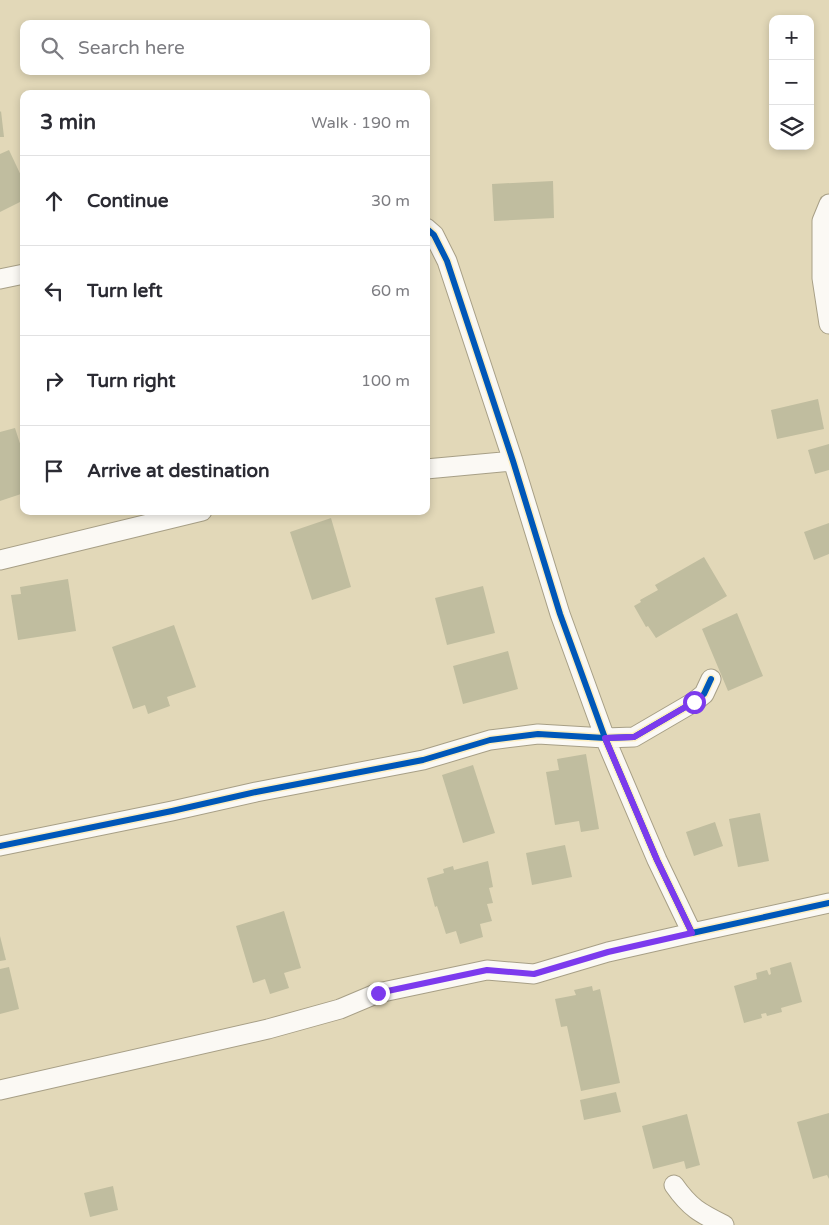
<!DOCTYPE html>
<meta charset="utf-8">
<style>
body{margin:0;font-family:"Varela Round",sans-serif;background:#f7f7f7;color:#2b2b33}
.controls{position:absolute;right:15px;top:15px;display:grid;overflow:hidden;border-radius:10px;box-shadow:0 2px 8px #0003}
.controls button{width:45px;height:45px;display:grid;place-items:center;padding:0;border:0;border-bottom:1px solid #e1e1e2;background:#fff;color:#2b2b33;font:25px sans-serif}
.stop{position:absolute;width:15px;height:15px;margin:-11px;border:4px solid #7c3aed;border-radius:50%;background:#fff}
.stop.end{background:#7c3aed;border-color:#fff;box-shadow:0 1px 5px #0008}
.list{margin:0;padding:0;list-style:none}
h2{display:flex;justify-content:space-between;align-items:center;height:65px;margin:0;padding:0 20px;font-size:21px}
h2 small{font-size:16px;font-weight:400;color:#7c7c81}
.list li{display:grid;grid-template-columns:32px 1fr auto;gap:15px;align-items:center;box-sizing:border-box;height:90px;padding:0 20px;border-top:1px solid #e1e1e2}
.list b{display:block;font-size:19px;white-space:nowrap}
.list em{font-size:16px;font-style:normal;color:#7c7c81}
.icon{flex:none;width:28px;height:28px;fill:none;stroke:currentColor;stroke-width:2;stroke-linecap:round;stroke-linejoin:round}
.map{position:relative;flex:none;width:829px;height:1225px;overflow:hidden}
.search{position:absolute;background:#fff;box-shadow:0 2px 8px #0003;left:20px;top:20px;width:410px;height:55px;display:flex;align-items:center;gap:12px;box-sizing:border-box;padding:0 18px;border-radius:10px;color:#7c7c81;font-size:19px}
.panel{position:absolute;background:#fff;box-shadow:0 2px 8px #0003;left:20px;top:90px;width:410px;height:425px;border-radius:10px}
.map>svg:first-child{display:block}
.building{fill:#c0bd9f}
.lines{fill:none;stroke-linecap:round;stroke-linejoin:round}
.street-casing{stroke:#a79f86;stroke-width:21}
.street{stroke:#fbf9f4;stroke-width:19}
.cycleway-casing{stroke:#fdeec0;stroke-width:9}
.cycleway{stroke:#0057b8;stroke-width:6}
.route{stroke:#7c3aed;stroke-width:6}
</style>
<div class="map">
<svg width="829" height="1225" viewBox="0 0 829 1225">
<rect width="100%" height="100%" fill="#e2d8b8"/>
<path class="building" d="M 1,111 L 4,137 L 0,137 L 0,112 Z
M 9,150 L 24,182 L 24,200 L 0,212 L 0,154 Z
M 553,181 L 554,218 L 494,221 L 492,184 Z
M 818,399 L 824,429 L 777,439 L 771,410 Z
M 15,428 L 24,456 L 24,493 L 0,501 L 0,432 Z
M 829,444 L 829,470 L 815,474 L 808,450 Z
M 331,518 L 351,587 L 312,600 L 290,532 Z
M 829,523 L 829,554 L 814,560 L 804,532 Z
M 704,557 L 727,596 L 656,638 L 648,626 L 646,627 L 634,606 L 641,602 L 640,600 L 658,590 L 655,585 Z
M 68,579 L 76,631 L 18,640 L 11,595 L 21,594 L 20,587 Z
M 483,586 L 495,633 L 447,645 L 435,598 Z
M 737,613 L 763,676 L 728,691 L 702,629 Z
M 174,625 L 196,687 L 167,697 L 170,706 L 148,714 L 145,705 L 133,709 L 112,647 Z
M 508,651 L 518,689 L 463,704 L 453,666 Z
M 586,754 L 599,829 L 581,832 L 579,821 L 555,825 L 546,772 L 559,770 L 557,759 Z
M 473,765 L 495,833 L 463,843 L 442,775 Z
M 760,813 L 769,861 L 738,867 L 729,819 Z
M 715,822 L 723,846 L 694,856 L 686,832 Z
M 565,845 L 572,877 L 532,885 L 526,853 Z
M 488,861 L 493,887 L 489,888 L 493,903 L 487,904 L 492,921 L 480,924 L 483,937 L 460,944 L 456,931 L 446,934 L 437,906 L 435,907 L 427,878 L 444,873 L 443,869 L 453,866 L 454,870 Z
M 284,911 L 301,968 L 284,973 L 289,988 L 270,994 L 265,979 L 253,983 L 236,926 Z
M 0,936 L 6,960 L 0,961 Z
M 791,962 L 802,1002 L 781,1008 L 782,1012 L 767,1016 L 766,1013 L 761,1014 L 762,1018 L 744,1023 L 734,986 L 757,979 L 756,973 L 767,970 L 769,975 L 771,974 L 770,968 Z
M 9,967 L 19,1009 L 0,1014 L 0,969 Z
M 592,986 L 593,991 L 600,989 L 620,1083 L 581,1091 L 567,1026 L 561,1027 L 555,999 L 576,995 L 574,990 Z
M 616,1092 L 621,1112 L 584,1120 L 580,1100 Z
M 829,1113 L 829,1179 L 827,1175 L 813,1179 L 797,1122 Z
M 687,1114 L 700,1165 L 686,1169 L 684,1161 L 653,1169 L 642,1126 Z
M 113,1186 L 118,1210 L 90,1217 L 84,1193 Z"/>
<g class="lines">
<g class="street-casing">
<path id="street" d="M 829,204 L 822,221 L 822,278 L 829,324
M 426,228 L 434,235 L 447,261 L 513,461 L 560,614 L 605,738 L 657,860 L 692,933 L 829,903
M 0,279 L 24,274
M 426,469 L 513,461
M 0,560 L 202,511
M 0,846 L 172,811 L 256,792 L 423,760 L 490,740 L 538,734 L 605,738 L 634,737 L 694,702 L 704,694 L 711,679
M 0,1090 L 268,1029 L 340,1009 L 378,993 L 487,970 L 534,974 L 608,952 L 692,933
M 674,1185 C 690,1208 700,1213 724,1225"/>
</g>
<use href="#street" class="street"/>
<g class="cycleway-casing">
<path id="cycleway" d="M 426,228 L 434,235 L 447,261 L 513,461 L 560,614 L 605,738 L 657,860 L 692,933 L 829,903
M 0,846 L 172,811 L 256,792 L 423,760 L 490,740 L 538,734 L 605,738 L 634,737 L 694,702 L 704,694 L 711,679"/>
</g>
<use href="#cycleway" class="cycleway"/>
</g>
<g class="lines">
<path class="route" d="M 378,993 L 487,970 L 534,974 L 608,952 L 692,933 L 657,860 L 605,738 L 634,737 L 694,702"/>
</g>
</svg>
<div class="controls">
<button>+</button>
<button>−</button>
<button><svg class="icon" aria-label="layers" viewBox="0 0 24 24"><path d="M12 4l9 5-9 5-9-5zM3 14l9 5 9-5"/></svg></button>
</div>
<div class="stop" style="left:694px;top:702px"></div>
<div class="stop end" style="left:378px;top:993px"></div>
<div class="search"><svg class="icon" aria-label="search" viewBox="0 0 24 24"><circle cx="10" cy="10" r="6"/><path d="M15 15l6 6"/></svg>Search here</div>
<section class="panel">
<h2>3 min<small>Walk · 190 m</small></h2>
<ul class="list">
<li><svg class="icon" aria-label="ahead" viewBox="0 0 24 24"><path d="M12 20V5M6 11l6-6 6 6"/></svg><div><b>Continue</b></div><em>30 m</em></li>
<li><svg class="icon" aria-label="left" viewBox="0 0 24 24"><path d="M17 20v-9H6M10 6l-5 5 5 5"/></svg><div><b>Turn left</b></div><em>60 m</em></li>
<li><svg class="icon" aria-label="right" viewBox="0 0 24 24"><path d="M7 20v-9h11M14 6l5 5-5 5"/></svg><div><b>Turn right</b></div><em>100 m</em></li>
<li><svg class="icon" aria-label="arrive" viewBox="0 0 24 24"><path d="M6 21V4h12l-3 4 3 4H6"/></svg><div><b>Arrive at destination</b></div></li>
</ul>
</section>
</div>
